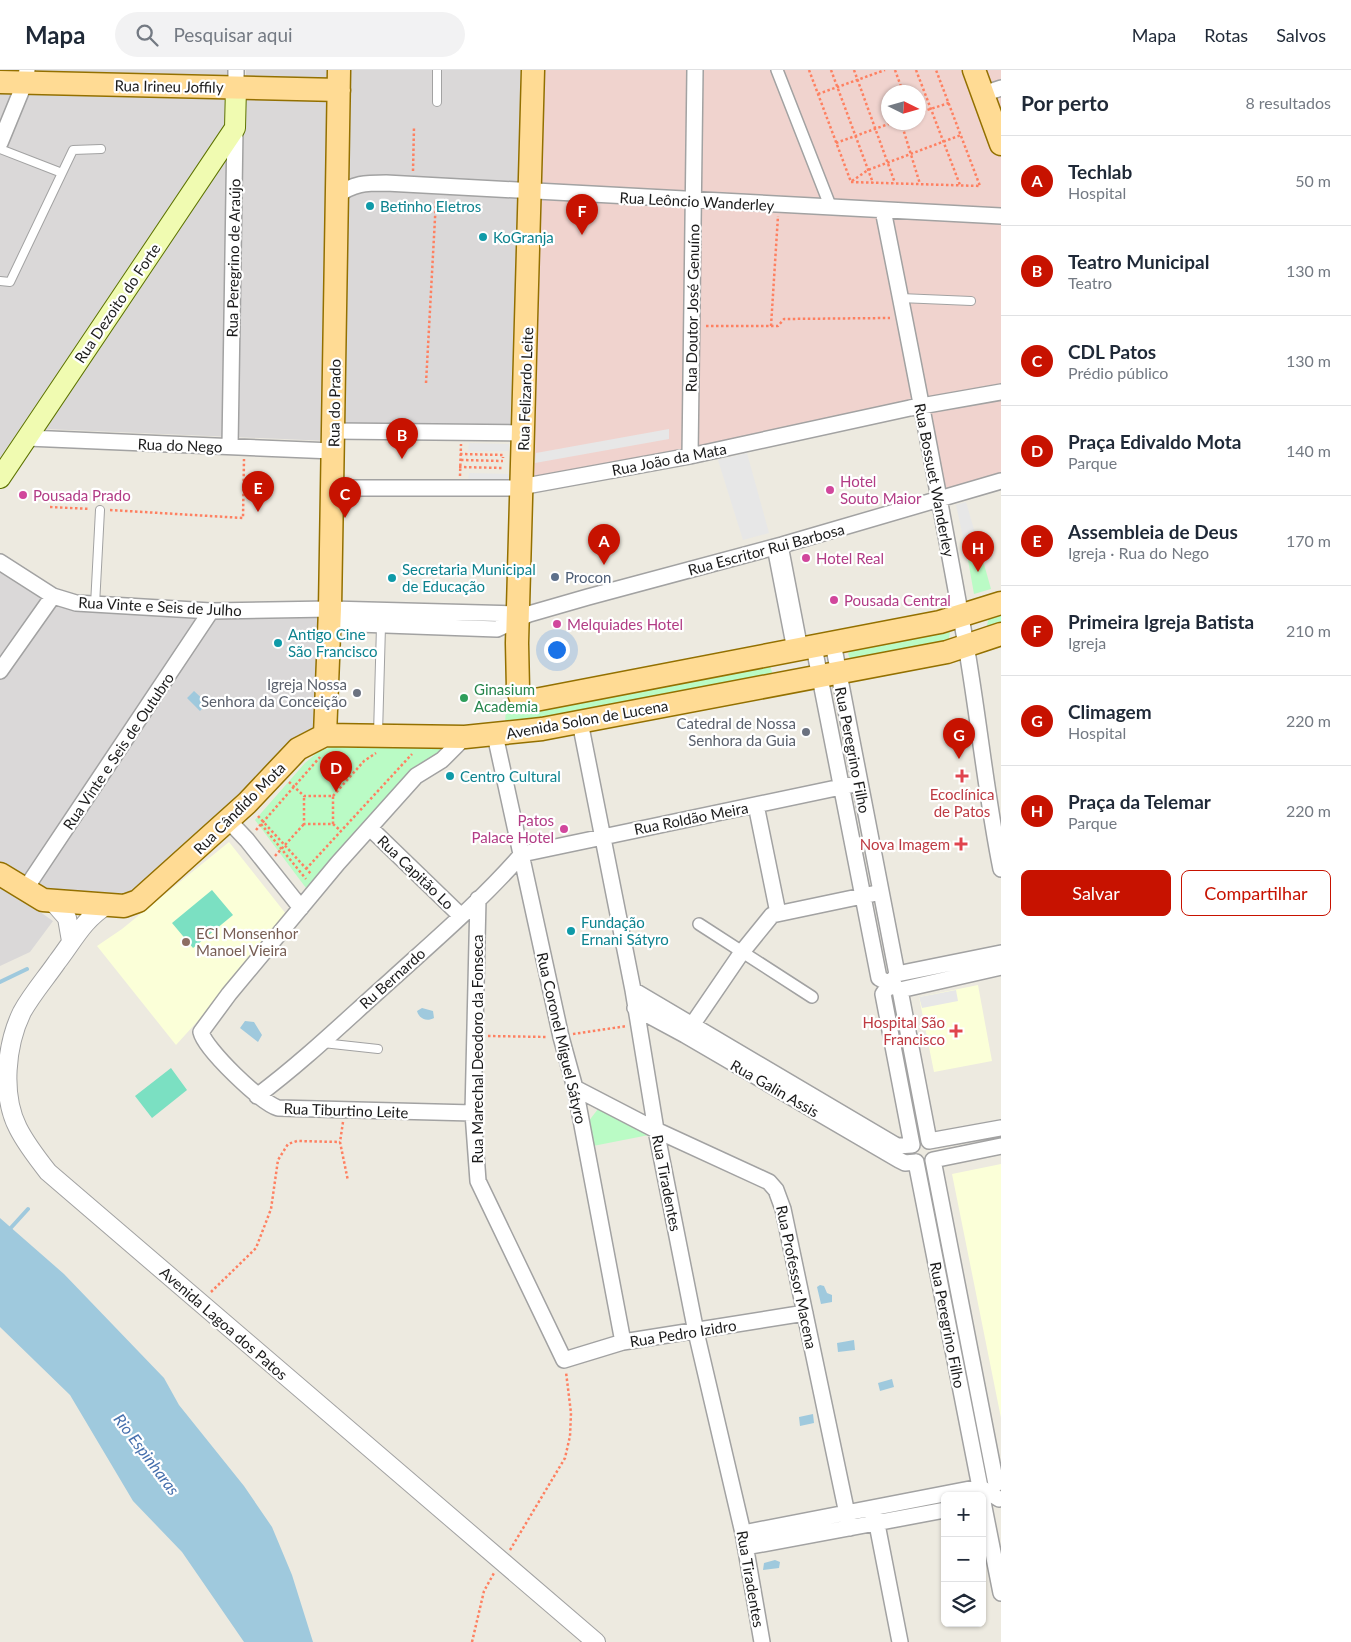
<!DOCTYPE html>
<html lang="pt">
<meta charset="utf-8">
<style>
body{margin:0;font-family:Lato,sans-serif;background:#f2f2f3;color:#1f2937}
.controls{position:absolute;right:15px;bottom:15px;display:grid;overflow:hidden;border-radius:8px;box-shadow:0 1px 4px #0004}
.controls button{width:45px;height:45px;display:grid;place-items:center;padding:0;border:0;border-bottom:1px solid #e0e1e3;background:#fff;color:#1f2937;font:25px sans-serif}
.compass{position:absolute;left:881px;top:15px;width:45px;height:45px;border-radius:50%;background:#fff;box-shadow:0 1px 4px #0004;rotate:95deg}
.you{position:absolute;left:556px;top:579px;width:18px;height:18px;margin:-12px;border:4px solid #fff;border-radius:50%;background:#1a73e8;box-shadow:0 0 0 8px #1a73e833}
.badge{display:grid;place-items:center;width:32px;height:32px;border-radius:50%;background:#c71200;color:#fff;font-size:16px;font-weight:700}
.pin{position:absolute;translate:-50% -41px;filter:drop-shadow(0 1px 2px #0008)}
.pin::after{content:'';position:absolute;top:26px;width:18px;height:15px;background:inherit;clip-path:polygon(0 0,100% 0,50% 100%)}
.list{margin:0;padding:0;list-style:none}
h2{display:flex;justify-content:space-between;align-items:center;height:65px;margin:0;padding:0 20px;font-size:21px}
h2 small{font-size:16px;font-weight:400;color:#747a83}
.list li{display:grid;grid-template-columns:32px 1fr auto;gap:15px;align-items:center;box-sizing:border-box;height:90px;padding:0 20px;border-top:1px solid #e0e1e3}
.list b{display:block;font-size:19px;white-space:nowrap}
.list p{margin:0;font-size:16px;white-space:nowrap;color:#747a83}
.list em{font-size:16px;font-style:normal;color:#747a83}
.actions{display:flex;gap:10px;padding:15px 20px}
.actions a{flex:1;padding:11px 0;border:1px solid #c71200;border-radius:8px;text-align:center;font-size:18px;color:#c71200}
.actions .main{background:#c71200;color:#fff}
.icon{flex:none;width:28px;height:28px;fill:none;stroke:currentColor;stroke-width:2;stroke-linecap:round;stroke-linejoin:round}
.map{position:relative;flex:none;width:1001px;height:1572px;overflow:hidden}
header{display:flex;align-items:center;gap:30px;box-sizing:border-box;height:70px;padding:0 25px;background:#fff;border-bottom:1px solid #e0e1e3}
header strong{font-size:24px}
nav{display:flex;gap:28px;margin-inline-start:auto;font-size:18px}
.search{width:350px;height:45px;background:#f2f2f3;display:flex;align-items:center;gap:12px;box-sizing:border-box;padding:0 18px;border-radius:28px;color:#747a83;font-size:19px}
main{display:flex}
aside{flex:1;background:#fff}
.map>svg:first-child{display:block}
.residential{fill:#dad8d8}
.commercial{fill:#f0d3ce;fill-rule:evenodd}
.education{fill:#fbffd8}
.park{fill:#bafbc5}
.pitch{fill:#7be0c2}
.parking{fill:#e7e7e7}
.water{fill:#9fc9dd}
.lines{fill:none;stroke-linecap:round;stroke-linejoin:round}
.stream{stroke:#9fc9dd;stroke-width:4}
.service-casing{stroke:#a2a2a2;stroke-width:10}
.pedestrian-casing{stroke:#a2a2a2;stroke-width:14}
.minor-casing{stroke:#a2a2a2;stroke-width:18}
.tertiary-casing{stroke:#a2a2a2;stroke-width:20}
.secondary-casing{stroke:#5d7301;stroke-width:22}
.primary-casing{stroke:#937000;stroke-width:25}
.path{stroke:#fe8061;stroke-width:2.5;stroke-dasharray:2.5 2.5;stroke-linecap:butt}
.service{stroke:#fff;stroke-width:8}
.pedestrian{stroke:#fff;stroke-width:11}
.minor{stroke:#fff;stroke-width:15}
.tertiary{stroke:#fff;stroke-width:18}
.secondary{stroke:#f0fbb1;stroke-width:20}
.primary{stroke:#ffdb94;stroke-width:22}
.path-bridge{stroke:#fe8061;stroke-width:2.5;stroke-dasharray:2.5 2.5;stroke-linecap:butt}
.culture-dot{fill:#0f9aa8;stroke:#fff;stroke-width:2}
.hotel-dot{fill:#d1479c;stroke:#fff;stroke-width:2}
.service-dot{fill:#5c6f8a;stroke:#fff;stroke-width:2}
.worship-dot{fill:#6b7280;stroke:#fff;stroke-width:2}
.leisure-dot{fill:#2e9e5b;stroke:#fff;stroke-width:2}
.health-dot{fill:#e0444e;stroke:#fff;stroke-width:2}
.education-dot{fill:#8d6e63;stroke:#fff;stroke-width:2}
.labels{text-anchor:middle;dominant-baseline:central;stroke-width:4.5;stroke-linejoin:round;paint-order:stroke}
.street-label{font-size:15px;fill:#1b1b1b;stroke:#fff}
.culture-label{font-size:15px;fill:#0d838f;stroke:#fff;text-anchor:start}
.hotel-label{font-size:15px;fill:#b23c85;stroke:#fff;text-anchor:start}
.service-label{font-size:15px;fill:#4e5e75;stroke:#fff;text-anchor:start}
.worship-label{font-size:15px;fill:#5b616d;stroke:#fff;text-anchor:end}
.leisure-label{font-size:15px;fill:#27864d;stroke:#fff;text-anchor:start}
.health-label{font-size:15px;fill:#be3a42;stroke:#fff;text-anchor:end}
.education-label{font-size:15px;fill:#785e54;stroke:#fff;text-anchor:start}
.water-label{font-size:16px;font-style:italic;fill:#4670ad;stroke:#fff}
</style>
<header>
<strong>Mapa</strong>
<div class="search"><svg class="icon" aria-label="search" viewBox="0 0 24 24"><circle cx="10" cy="10" r="6"/><path d="M15 15l6 6"/></svg>Pesquisar aqui</div>
<nav><a>Mapa</a><a>Rotas</a><a>Salvos</a></nav>
</header>
<main>
<div class="map">
<svg width="1001" height="1572" viewBox="0 0 1001 1572">
<rect width="100%" height="100%" fill="#edeae0"/>
<path class="residential" d="M 0,0 L 236,0 L 235,58 L 0,400 Z
M 246,0 L 334,0 L 328,371 L 45,359 L 246,57 Z
M 340,0 L 533,0 L 524,363 L 333,361 Z
M 0,496 L 43,525 L 326,544 L 321,659 L 130,829 L 50,822 L 0,792 Z
M 0,814 L 53,851 L 30,882 L 0,896 Z"/>
<path class="commercial" d="M 533,0 L 1001,0 L 1001,411 L 940,429 L 920,329 L 515,418 ZM 888,22 L 918,22 L 918,52 L 888,52 Z"/>
<path class="education" d="M 229,772 L 290,849 L 176,975 L 97,876 L 122,859 Z
M 978,915 L 992,991 L 934,1002 L 919,927 Z
M 1001,1094 L 1001,1348 L 952,1104 Z"/>
<path class="park" d="M 982,487 L 991,519 L 974,524 L 968,490 Z
M 1001,540 L 1001,560 L 987,559 C 987,548 991,543 1001,540 Z
M 941,559 L 950,562 L 948,575 L 851,591 L 848,584 L 853,577 Z
M 770,596 L 772,602 L 768,611 L 505,654 L 506,636 L 528,641 Z
M 339,674 L 451,678 L 438,691 L 418,694 L 306,818 L 255,750 L 305,693 L 318,682 Z
M 598,1039 L 654,1064 L 593,1076 L 588,1052 Z"/>
<path class="pitch" d="M 212,820 L 233,845 L 193,878 L 172,853 Z
M 171,998 L 187,1020 L 152,1048 L 135,1026 Z"/>
<path class="parking" d="M 669,359 L 669,369 L 535,393 L 536,383 Z
M 469,373 L 509,374 L 509,381 L 468,381 Z
M 747,383 L 769,463 L 743,470 L 718,390 Z
M 469,403 L 509,404 L 509,411 L 468,411 Z
M 966,432 L 982,487 L 968,490 L 956,435 Z
M 956,920 L 958,931 L 922,938 L 919,927 Z"/>
<path class="water" d="M 194,621 L 207,633 L 200,641 L 187,628 Z
M 422,938 L 433,941 L 434,948 C 427,952 419,949 417,941 Z
M 245,951 L 254,952 L 262,965 L 258,972 L 240,958 Z
M 0,1148 L 64,1204 L 164,1308 L 179,1335 L 244,1416 L 272,1457 L 292,1505 L 313,1572 L 244,1572 L 182,1482 L 133,1431 L 70,1325 L 0,1257 Z
M 820,1215 L 824,1216 L 827,1223 L 832,1225 L 832,1232 L 821,1234 L 817,1217 Z
M 854,1270 L 855,1280 L 838,1282 L 837,1273 Z
M 892,1309 L 894,1317 L 880,1321 L 878,1313 Z
M 813,1344 L 814,1353 L 800,1356 L 799,1347 Z
M 775,1490 L 780,1492 L 779,1498 L 763,1500 L 764,1493 Z"/>
<g class="lines">
<path class="stream" d="M 0,912 L 27,899
M 8,1161 L 28,1139"/>
<g class="service-casing">
<path id="service" d="M 437,32 L 437,0
M 0,79 L 62,103
M 0,211 L 10,212 L 73,80 L 101,79
M 900,228 L 971,231
M 95,535 L 100,440
M 378,664 L 381,556
M 323,973 L 378,979"/>
</g>
<g class="pedestrian-casing">
<path id="pedestrian" d="M 777,0 L 831,138
M 782,475 L 802,579
M 773,477 L 793,580
M 699,854 L 812,927"/>
</g>
<g class="minor-casing">
<path id="minor" d="M 236,0 L 236,17
M 983,24 L 1001,18
M 0,73 L 25,12 L 27,0
M 337,126 C 353,113 366,113 386,113 L 1001,146
M 883,140 C 912,285 940,430 966,575 C 979,650 986,725 1001,799
M 333,361 L 524,363
M 27,368 L 333,381
M 230,377 L 235,58
M 690,386 L 695,0
M 332,418 L 515,418 L 690,386 L 910,338 L 1001,322
M 0,492 L 53,526 L 76,533 L 211,541 L 330,539 L 523,544
M 330,553 L 497,559 L 529,544 L 588,527 L 782,475 L 1001,411
M 833,573 L 897,904
M 814,577 L 879,908 L 900,920
M 0,601 L 53,526
M 580,652 L 633,920 L 656,1060 L 696,1262 L 743,1463 L 762,1572
M 495,665 L 561,967 L 575,1018 L 623,1272
M 465,667 L 442,690 L 416,706 L 338,793 L 229,924 L 201,962 C 205,979 260,1032 278,1038 L 473,1043
M 756,735 L 778,843
M 228,750 L 247,770 L 301,838
M 370,758 L 461,846
M 522,784 L 860,713
M 24,821 L 211,541
M 478,829 L 473,1043 L 478,1111 L 564,1290 L 623,1272 L 805,1243
M 897,904 L 1001,883
M 895,907 L 883,924 L 912,1075
M 633,920 L 897,1076 L 912,1075
M 900,920 L 929,1071
M 900,920 L 1001,897
M 635,938 L 685,965 L 899,1090 L 905,1093 L 916,1092
M 688,961 L 742,882 L 772,845 L 872,824
M 575,1018 L 656,1060 L 769,1112 L 776,1120 L 783,1139 L 850,1458
M 257,1026 C 304,991 346,950 390,911 C 435,870 482,830 522,784
M 929,1071 L 1001,1058
M 933,1090 L 996,1414
M 933,1090 L 1001,1076
M 916,1092 L 980,1417
M 980,1417 L 999,1429
M 983,1432 L 1001,1523
M 875,1444 L 900,1572
M 743,1463 L 980,1417
M 746,1477 L 945,1440"/>
</g>
<g class="tertiary-casing">
<path id="tertiary" d="M 53,832 L 67,848 L 71,871
M 107,835 C 83,850 74,870 57,892 C 46,908 32,924 22,942 C 6,975 1,1025 18,1058 C 26,1074 37,1088 48,1102 L 596,1572"/>
</g>
<g class="secondary-casing">
<path id="secondary" d="M 0,408 L 235,58 L 236,17"/>
</g>
<g class="primary-casing">
<path id="primary" d="M 533,0 L 517,573 L 518,620 L 520,626 L 530,631 L 940,552 L 1001,533
M 974,0 L 1001,74
M 0,12 L 339,20
M 325,665 L 330,539 L 339,0
M 0,804 L 43,830 L 124,836 L 138,831 L 247,733 L 298,679 L 325,665 L 465,667 L 542,659 L 947,582 L 1001,564"/>
</g>
<path class="path" d="M 809,0 L 851,112
M 831,0 L 873,113
M 854,0 L 895,113
M 895,0 L 903,22
M 916,0 L 960,115
M 818,24 L 885,0
M 918,43 L 949,33
M 901,52 L 920,114
M 836,73 L 894,52
M 413,101 L 414,57
M 852,111 L 868,100 L 961,65
M 851,112 L 980,116 L 936,0
M 706,256 L 778,256 L 784,249 L 890,248
M 771,256 L 778,146
M 426,313 L 436,130
M 460,384 L 503,385 L 503,388
M 461,390 L 503,391
M 460,406 L 461,374
M 50,437 L 90,439
M 110,440 L 243,448 L 244,389
M 289,712 L 304,726 L 333,726 L 333,754 L 304,754 L 304,726
M 333,726 L 364,691 L 376,683
M 258,746 L 312,805
M 261,754 L 306,809
M 333,754 L 341,761
M 256,760 L 320,687
M 275,786 L 304,754
M 306,799 L 412,684
M 573,964 L 627,956
M 488,966 L 548,967
M 343,1052 L 340,1072 L 348,1111
M 211,1222 L 256,1178 L 271,1139 L 278,1090 L 288,1074 L 297,1071 L 340,1072
M 510,1480 L 565,1388 L 570,1366 L 571,1343 L 566,1302
M 472,1572 L 484,1521 L 494,1503"/>
<use href="#service" class="service"/>
<use href="#pedestrian" class="pedestrian"/>
<use href="#minor" class="minor"/>
<use href="#tertiary" class="tertiary"/>
<use href="#secondary" class="secondary"/>
<use href="#primary" class="primary"/>
<path class="path-bridge" d="M 459,397 L 503,398"/>
</g>
<g class="culture-dot">
<circle cx="370" cy="136" r="5"/>
<circle cx="483" cy="167" r="5"/>
<circle cx="392" cy="508" r="5"/>
<circle cx="278" cy="573" r="5"/>
<circle cx="450" cy="706" r="5"/>
<circle cx="571" cy="861" r="5"/>
</g>
<g class="hotel-dot">
<circle cx="830" cy="420" r="5"/>
<circle cx="23" cy="425" r="5"/>
<circle cx="806" cy="488" r="5"/>
<circle cx="834" cy="530" r="5"/>
<circle cx="557" cy="554" r="5"/>
<circle cx="564" cy="759" r="5"/>
</g>
<circle class="service-dot" cx="555" cy="507" r="5"/>
<g class="worship-dot">
<circle cx="357" cy="623" r="5"/>
<circle cx="806" cy="662" r="5"/>
</g>
<circle class="leisure-dot" cx="464" cy="628" r="5"/>
<g class="health-dot">
<path d="M959.5 698.5h5v5h5v5h-5v5h-5v-5h-5v-5h5z"/>
<path d="M958.5 766.5h5v5h5v5h-5v5h-5v-5h-5v-5h5z"/>
<path d="M953.5 953.5h5v5h5v5h-5v5h-5v-5h-5v-5h5z"/>
</g>
<circle class="education-dot" cx="186" cy="872" r="5"/>
<g class="labels">
<g class="street-label">
<text transform="translate(169 16) rotate(1)">Rua Irineu Joffily</text>
<text transform="translate(697 131) rotate(3)">Rua Leôncio Wanderley</text>
<text transform="translate(233 188) rotate(-89)">Rua Peregrino de Araújo</text>
<text transform="translate(117 233) rotate(-56)">Rua Dezoito do Forte</text>
<text transform="translate(692 238) rotate(-89)">Rua Doutor José Genuíno</text>
<text transform="translate(525 319) rotate(-88)">Rua Felizardo Leite</text>
<text transform="translate(334 333) rotate(-89)">Rua do Prado</text>
<text transform="translate(180 375) rotate(2)">Rua do Nego</text>
<text transform="translate(669 389) rotate(-11)">Rua João da Mata</text>
<text transform="translate(935 410) rotate(79)">Rua Bossuet Wanderley</text>
<text transform="translate(766 479) rotate(-15)">Rua Escritor Rui Barbosa</text>
<text transform="translate(160 536) rotate(3)">Rua Vinte e Seis de Julho</text>
<text transform="translate(587 649) rotate(-10)">Avenida Solon de Lucena</text>
<text transform="translate(853 680) rotate(79)">Rua Peregrino Filho</text>
<text transform="translate(118 681) rotate(-56)">Rua Vinte e Seis de Outubro</text>
<text transform="translate(239 738) rotate(-45)">Rua Cândido Mota</text>
<text transform="translate(691 748) rotate(-11)">Rua Roldão Meira</text>
<text transform="translate(416 802) rotate(44)">Rua Capitão Lo</text>
<text transform="translate(392 908) rotate(-42)">Ru Bernardo</text>
<text transform="translate(562 968) rotate(77)">Rua Coronel Miguel Sátyro</text>
<text transform="translate(477 979) rotate(-90)">Rua Marechal Deodoro da Fonseca</text>
<text transform="translate(775 1018) rotate(30)">Rua Galin Assis</text>
<text transform="translate(346 1040) rotate(2)">Rua Tiburtino Leite</text>
<text transform="translate(667 1113) rotate(79)">Rua Tiradentes</text>
<text transform="translate(797 1207) rotate(78)">Rua Professor Macena</text>
<text transform="translate(224 1253) rotate(41)">Avenida Lagoa dos Patos</text>
<text transform="translate(948 1255) rotate(79)">Rua Peregrino Filho</text>
<text transform="translate(683 1263) rotate(-9)">Rua Pedro Izidro</text>
<text transform="translate(751 1509) rotate(80)">Rua Tiradentes</text>
</g>
<g class="culture-label">
<text x="380" y="136">Betinho Eletros</text>
<text x="493" y="167">KoGranja</text>
<text x="402" y="499">Secretaria Municipal<tspan x="402" dy="17">de Educação</tspan></text>
<text x="288" y="564">Antigo Cine<tspan x="288" dy="17">São Francisco</tspan></text>
<text x="460" y="706">Centro Cultural</text>
<text x="581" y="852">Fundação<tspan x="581" dy="17">Ernani Sátyro</tspan></text>
</g>
<g class="hotel-label">
<text x="840" y="411">Hotel<tspan x="840" dy="17">Souto Maior</tspan></text>
<text x="33" y="425">Pousada Prado</text>
<text x="816" y="488">Hotel Real</text>
<text x="844" y="530">Pousada Central</text>
<text x="567" y="554">Melquiades Hotel</text>
<text x="554" y="750" text-anchor="end">Patos<tspan x="554" dy="17">Palace Hotel</tspan></text>
</g>
<g class="service-label">
<text x="565" y="507">Procon</text>
</g>
<g class="worship-label">
<text x="347" y="614">Igreja Nossa<tspan x="347" dy="17">Senhora da Conceição</tspan></text>
<text x="796" y="653">Catedral de Nossa<tspan x="796" dy="17">Senhora da Guia</tspan></text>
</g>
<g class="leisure-label">
<text x="474" y="619">Ginasium<tspan x="474" dy="17">Academia</tspan></text>
</g>
<g class="health-label">
<text x="962" y="724" text-anchor="middle">Ecoclínica<tspan x="962" dy="17">de Patos</tspan></text>
<text x="950" y="774">Nova Imagem</text>
<text x="945" y="952">Hospital São<tspan x="945" dy="17">Francisco</tspan></text>
</g>
<g class="education-label">
<text x="196" y="863">ECI Monsenhor<tspan x="196" dy="17">Manoel Vieira</tspan></text>
</g>
<g class="water-label">
<text transform="translate(147 1384) rotate(53)">Rio Espinharas</text>
</g>
</g>
</svg>
<div class="controls">
<button>+</button>
<button>−</button>
<button><svg class="icon" aria-label="layers" viewBox="0 0 24 24"><path d="M12 4l9 5-9 5-9-5zM3 14l9 5 9-5"/></svg></button>
</div>
<svg class="compass" viewBox="-18 -18 36 36"><path d="M0-13l5 13h-10z" fill="#e53935"/><path d="M0 13l5-13h-10z" fill="#747a83"/></svg>
<div class="you"></div>
<div class="pin badge" style="left:604px;top:495px">A</div>
<div class="pin badge" style="left:402px;top:389px">B</div>
<div class="pin badge" style="left:345px;top:448px">C</div>
<div class="pin badge" style="left:336px;top:722px">D</div>
<div class="pin badge" style="left:258px;top:442px">E</div>
<div class="pin badge" style="left:582px;top:165px">F</div>
<div class="pin badge" style="left:959px;top:689px">G</div>
<div class="pin badge" style="left:978px;top:502px">H</div>
</div>
<aside>
<h2>Por perto<small>8 resultados</small></h2>
<ul class="list">
<li><span class="badge">A</span><div><b>Techlab</b><p>Hospital</p></div><em>50 m</em></li>
<li><span class="badge">B</span><div><b>Teatro Municipal</b><p>Teatro</p></div><em>130 m</em></li>
<li><span class="badge">C</span><div><b>CDL Patos</b><p>Prédio público</p></div><em>130 m</em></li>
<li><span class="badge">D</span><div><b>Praça Edivaldo Mota</b><p>Parque</p></div><em>140 m</em></li>
<li><span class="badge">E</span><div><b>Assembleia de Deus</b><p>Igreja · Rua do Nego</p></div><em>170 m</em></li>
<li><span class="badge">F</span><div><b>Primeira Igreja Batista</b><p>Igreja</p></div><em>210 m</em></li>
<li><span class="badge">G</span><div><b>Climagem</b><p>Hospital</p></div><em>220 m</em></li>
<li><span class="badge">H</span><div><b>Praça da Telemar</b><p>Parque</p></div><em>220 m</em></li>
</ul>
<div class="actions"><a class="main">Salvar</a><a>Compartilhar</a></div>
</aside>
</main>
